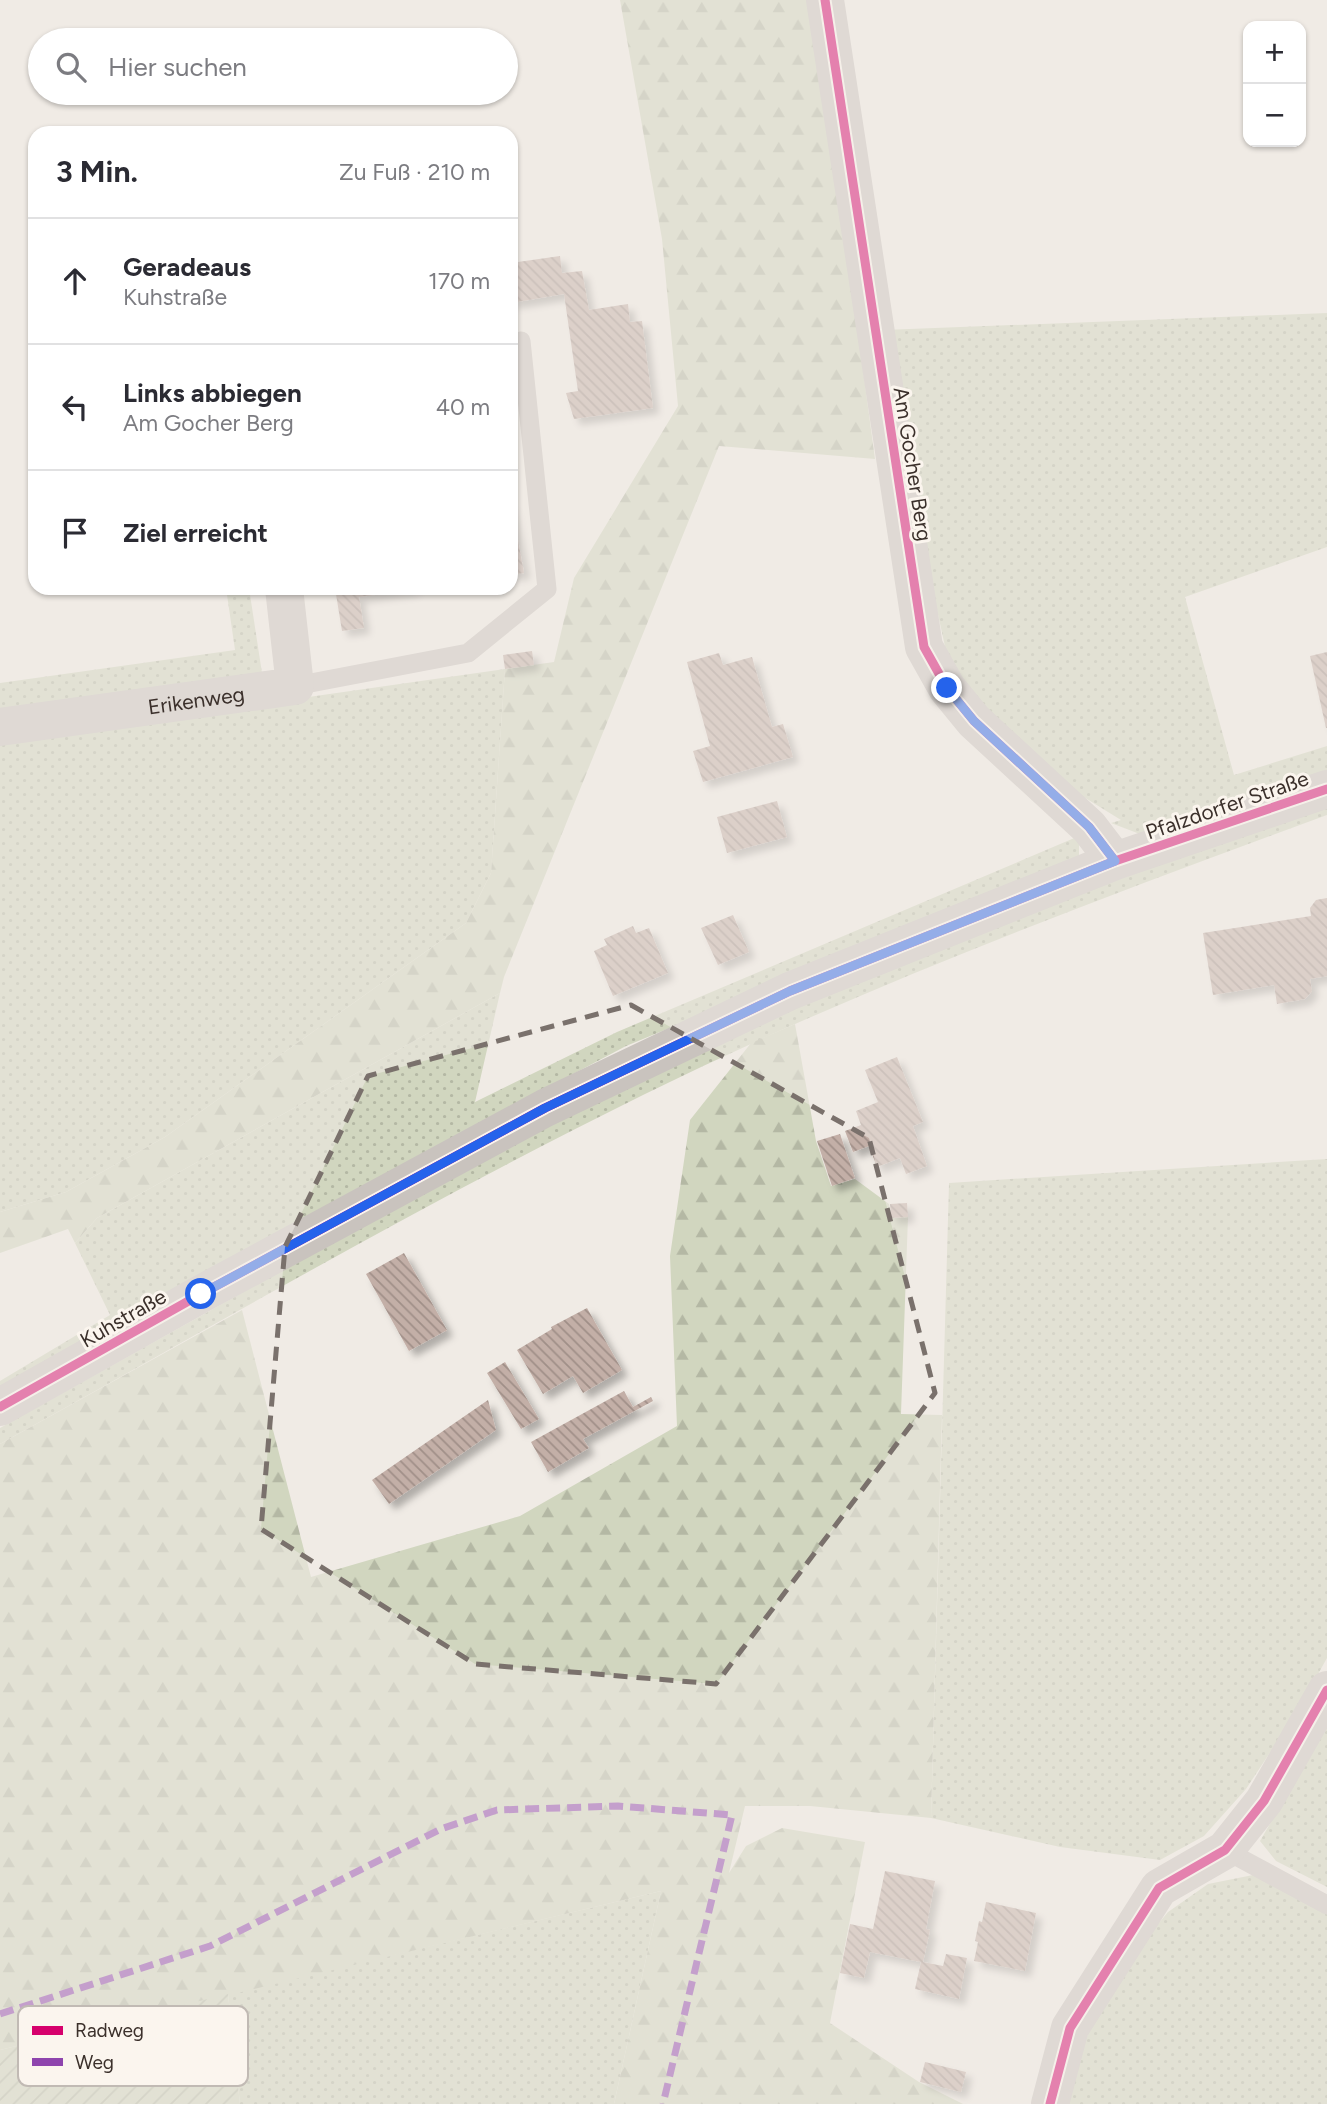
<!DOCTYPE html>
<html lang="de">
<meta charset="utf-8">
<style>
body{margin:0;font-family:Figtree,sans-serif;background:#f7f7f7;color:#2b2b33}
.controls{position:absolute;right:21px;top:21px;display:grid;overflow:hidden;border-radius:14px;box-shadow:0 2px 5px #0004}
.controls button{width:63px;height:63px;display:grid;place-items:center;padding:0;border:0;border-bottom:2px solid #e1e1e2;background:#fff;color:#2b2b33;font:35px sans-serif}
.stop{position:absolute;width:21px;height:21px;margin:-16px;border:5px solid #2563eb;border-radius:50%;background:#fff}
.stop.end{background:#2563eb;border-color:#fff;box-shadow:0 2px 7px #0008}
.list{margin:0;padding:0;list-style:none}
h2{display:flex;justify-content:space-between;align-items:center;height:91px;margin:0;padding:0 28px;font-size:30px}
h2 small{font-size:23px;font-weight:400;color:#7c7c81}
.list li{display:grid;grid-template-columns:46px 1fr auto;gap:21px;align-items:center;box-sizing:border-box;height:126px;padding:0 28px;border-top:2px solid #e1e1e2}
.list b{display:block;font-size:26px;white-space:nowrap}
.list p{margin:0;font-size:23px;white-space:nowrap;color:#7c7c81}
.list em{font-size:23px;font-style:normal;color:#7c7c81}
.icon{flex:none;width:38px;height:38px;fill:none;stroke:currentColor;stroke-width:2;stroke-linecap:round;stroke-linejoin:round}
.map{position:relative;flex:none;width:1327px;height:2104px;overflow:hidden}
.search{position:absolute;background:#fff;box-shadow:0 2px 5px #0004;left:28px;top:28px;width:490px;height:77px;display:flex;align-items:center;gap:18px;box-sizing:border-box;padding:0 24px;border-radius:38px;color:#7c7c81;font-size:26px}
.panel{position:absolute;background:#fff;box-shadow:0 2px 5px #0004;left:28px;top:126px;width:490px;height:469px;border-radius:21px}
.map>svg:first-child{display:block}
.grass{fill:url(#grass-dots)}
.forest{fill:url(#forest-firs)}
.garden{fill:url(#garden-furrows)}
.building{fill:url(#building-back-hatch);filter:url(#shadow)}
.lines{fill:none;stroke-linecap:round;stroke-linejoin:round}
.service{stroke:#c9c3be;stroke-width:19}
.minor{stroke:#c9c3be;stroke-width:38}
.tertiary{stroke:#c9c3be;stroke-width:38}
.quiet{stroke:#8e44ad;stroke-width:7;stroke-dasharray:14 7;stroke-linecap:butt}
.cycleway-casing{stroke:#fbf5ee;stroke-width:13}
.cycleway{stroke:#d6006c;stroke-width:9}
.route{stroke:#2563eb;stroke-width:9}
.marked{fill:none;stroke:#7a716c;stroke-width:5;stroke-dasharray:14 9;stroke-linejoin:round}
.labels{text-anchor:middle;dominant-baseline:central;stroke-width:6;stroke-linejoin:round;paint-order:stroke}
.street-label{font-size:21px;fill:#3b302b;stroke:#fbf5ee}
.key{fill:#fbf5ee;stroke:#c1bab4;stroke-width:2}
.key-label{font-size:19px;fill:#3b302b}
</style>
<div class="map">
<svg width="1327" height="2104" viewBox="0 0 1327 2104">
<defs>
<pattern id="grass-dots" width="8" height="8" patternUnits="userSpaceOnUse" patternTransform="scale(1.75)"><rect width="8" height="8" fill="#d1d6bf"/><path d="M2 2h.1M6 6h.1" fill="none" stroke="#b4b8a4" stroke-width="1.8" stroke-linecap="round"/></pattern>
<pattern id="forest-firs" width="22" height="20" patternUnits="userSpaceOnUse" patternTransform="scale(1.75)"><rect width="22" height="20" fill="#d1d6bf"/><path d="M5 1l3.5 6h-7zM16 11l3.5 6h-7z" fill="#b4b8a4"/></pattern>
<pattern id="garden-furrows" width="10" height="10" patternUnits="userSpaceOnUse" patternTransform="scale(1.75)"><rect width="10" height="10" fill="#d1d6bf"/><path d="M-1 1l2-2M0 10L10 0M9 11l2-2" fill="none" stroke="#b4b8a4"/></pattern>
<pattern id="building-back-hatch" width="6" height="6" patternUnits="userSpaceOnUse" patternTransform="scale(1.75)"><rect width="6" height="6" fill="#c3afa7"/><path d="M-1 5l2 2M0 0l6 6M5-1l2 2" fill="none" stroke="#a08f88"/></pattern>
<filter id="shadow"><feDropShadow dx="6" dy="6" stdDeviation="3.5" flood-color="#0004"/></filter>
</defs>
<rect width="100%" height="100%" fill="#f0ebe5"/>
<path class="grass" d="M 1327,313 L 1327,547 L 1185,597 L 1234,775 L 1327,746 L 1327,772 L 1145,836 L 1111,823 L 1121,820 L 1069,788 L 981,714 L 946,651 L 893,409 L 883,330 Z
M 226,588 L 249,588 L 262,673 L 0,710 L 0,683 L 235,650 Z
M 505,669 L 491,873 L 466,923 L 165,1137 L 66,1192 L 0,1212 L 0,741 Z
M 1327,808 L 1327,815 C 1096,900 864,986 643,1095 C 424,1203 213,1326 0,1444 L 0,1428 L 473,1164 L 774,1015 L 1026,914 L 1263,826 Z
M 1079,836 L 1079,859 L 626,1046 L 405,1163 L 0,1393 L 0,1381 L 110,1315 L 75,1243 L 97,1218 L 500,993 L 475,1102 L 617,1032 Z
M 1327,1159 L 1327,1658 L 1298,1710 L 1246,1789 L 1204,1836 L 1160,1860 L 1060,1847 L 931,1818 L 949,1183 Z
M 1327,1725 L 1327,1887 L 1276,1861 L 1260,1841 Z
M 1253,1875 L 1327,1913 L 1327,2104 L 1057,2104 L 1113,1978 L 1168,1912 L 1208,1884 Z
M 661,1891 L 614,2104 L 240,2104 L 228,1994 Z"/>
<path class="forest" d="M 620,0 L 813,0 L 875,459 L 719,446 L 504,977 L 500,993 L 97,1218 L 75,1243 L 68,1229 L 0,1253 L 0,1212 L 66,1192 L 165,1137 L 466,923 L 491,873 L 505,669 L 554,662 L 574,578 L 678,406 L 662,239 Z
M 795,1024 L 816,1141 L 831,1186 L 855,1179 L 889,1204 L 891,1218 L 908,1217 L 901,1414 L 942,1415 L 931,1818 L 810,1806 L 745,1806 L 729,1873 L 746,1846 L 782,1828 L 865,1842 L 830,2023 L 919,2082 L 963,2104 L 614,2104 L 661,1891 L 0,2050 L 0,1444 L 242,1310 L 311,1577 L 520,1516 L 677,1426 L 670,1256 L 690,1120 L 751,1043 Z"/>
<path class="garden" d="M 228,1994 L 240,2104 L 0,2104 L 0,2050 Z"/>
<path class="building" d="M 560,256 L 562,273 L 582,271 L 589,310 L 628,304 L 630,322 L 642,321 L 653,408 L 574,419 L 566,393 L 578,391 L 564,294 L 511,303 L 511,263 Z
M 511,501 L 524,573 L 511,575 Z
M 335,588 L 414,588 L 414,590 L 359,597 L 364,628 L 342,631 Z
M 532,651 L 534,665 L 505,669 L 503,655 Z
M 1327,652 L 1327,728 L 1326,728 L 1310,656 Z
M 719,653 L 723,665 L 752,657 L 772,727 L 783,724 L 793,757 L 703,782 L 693,751 L 710,746 L 687,662 Z
M 777,801 L 787,837 L 727,853 L 717,817 Z
M 1327,898 L 1327,976 L 1310,979 L 1312,991 L 1305,999 L 1277,1004 L 1274,985 L 1213,995 L 1203,933 L 1311,916 L 1310,908 L 1316,900 Z
M 733,915 L 749,952 L 718,965 L 701,928 Z
M 633,926 L 636,933 L 649,928 L 668,973 L 613,996 L 594,951 L 607,945 L 604,939 Z
M 897,1057 L 923,1122 L 913,1126 L 927,1166 L 906,1174 L 900,1158 L 877,1167 L 869,1146 L 853,1152 L 845,1131 L 861,1125 L 856,1111 L 878,1102 L 865,1070 Z
M 840,1134 L 855,1178 L 832,1186 L 817,1141 Z
M 907,1203 L 908,1217 L 891,1218 L 890,1204 Z
M 404,1253 L 447,1330 L 409,1351 L 366,1274 Z
M 587,1308 L 622,1370 L 583,1393 L 573,1376 L 543,1394 L 517,1350 L 552,1329 L 551,1327 Z
M 505,1362 L 539,1419 L 521,1429 L 487,1373 Z
M 624,1391 L 633,1407 L 651,1397 L 653,1401 L 583,1439 L 589,1448 L 548,1472 L 531,1442 Z
M 488,1400 L 496,1430 L 389,1504 L 372,1480 Z
M 885,1871 L 935,1881 L 926,1929 L 930,1930 L 923,1962 L 943,1966 L 946,1954 L 967,1958 L 959,1999 L 915,1989 L 921,1962 L 870,1952 L 864,1978 L 840,1973 L 850,1924 L 873,1929 Z
M 986,1902 L 1036,1913 L 1025,1971 L 974,1961 L 978,1942 L 975,1941 L 979,1921 L 982,1922 Z
M 925,2062 L 966,2072 L 961,2092 L 920,2082 Z"/>
<g class="lines">
<path class="service" d="M 295,686 L 468,653 L 547,589 L 521,341
M 1225,1850 L 1327,1905"/>
<g class="minor">
<path d="M 825,0 L 924,647 L 947,688 L 974,721 L 1089,827 L 1115,861"/>
<path id="s1" d="M 0,727 L 295,686 L 284,588"/>
<path d="M 1050,2104 L 1070,2028 L 1159,1888 L 1225,1850 L 1264,1801 L 1327,1690"/>
</g>
<path class="tertiary" d="M 0,1407 L 201,1294 L 545,1108 L 790,991 L 1115,861 L 1327,789"/>
<path class="quiet" d="M 0,2014 L 210,1946 L 441,1829 L 497,1810 L 618,1806 L 732,1815 L 663,2104"/>
<g class="cycleway-casing">
<path id="cycleway" d="M 825,0 L 924,647 L 947,688 L 974,721 L 1089,827 L 1115,861
M 0,1407 L 201,1294 L 545,1108 L 790,991 L 1115,861 L 1327,789
M 1050,2104 L 1070,2028 L 1159,1888 L 1225,1850 L 1264,1801 L 1327,1690"/>
</g>
<use href="#cycleway" class="cycleway"/>
</g>
<g class="lines">
<path class="route" d="M 201,1294 L 545,1108 L 790,991 L 1115,861 L 1089,827 L 974,721 L 947,688"/>
</g>
<path d="M0 0H1327V2104H0ZM 631,1005 L 869,1138 L 935,1393 L 716,1684 L 475,1664 L 261,1529 L 285,1247 L 368,1076 Z" fill="#f0ebe5" fill-opacity=".55" fill-rule="evenodd"/>
<path class="marked" d="M 631,1005 L 869,1138 L 935,1393 L 716,1684 L 475,1664 L 261,1529 L 285,1247 L 368,1076 Z"/>
<g class="labels">
<g class="street-label">
<text transform="translate(913 464) rotate(81)">Am Gocher Berg</text>
<text stroke="none"><textPath href="#s1" startOffset="198">Erikenweg</textPath></text>
<text transform="translate(1227 805) rotate(-19)">Pfalzdorfer Straße</text>
<text transform="translate(123 1318) rotate(-30)">Kuhstraße</text>
</g>
</g>
<rect x="18" y="2006" width="230" height="80" rx="10" class="key"/>
<rect x="32" y="2026" width="31" height="9" fill="#d6006c"/>
<rect x="32" y="2058" width="31" height="8" fill="#8e44ad"/>
<g class="key-label">
<text x="75" y="2037">Radweg</text>
<text x="75" y="2069">Weg</text>
</g>
</svg>
<div class="controls">
<button>+</button>
<button>−</button>
</div>
<div class="stop" style="left:201px;top:1294px"></div>
<div class="stop end" style="left:947px;top:688px"></div>
<div class="search"><svg class="icon" aria-label="search" viewBox="0 0 24 24"><circle cx="10" cy="10" r="6"/><path d="M15 15l6 6"/></svg>Hier suchen</div>
<section class="panel">
<h2>3 Min.<small>Zu Fuß · 210 m</small></h2>
<ul class="list">
<li><svg class="icon" aria-label="ahead" viewBox="0 0 24 24"><path d="M12 20V5M6 11l6-6 6 6"/></svg><div><b>Geradeaus</b><p>Kuhstraße</p></div><em>170 m</em></li>
<li><svg class="icon" aria-label="left" viewBox="0 0 24 24"><path d="M17 20v-9H6M10 6l-5 5 5 5"/></svg><div><b>Links abbiegen</b><p>Am Gocher Berg</p></div><em>40 m</em></li>
<li><svg class="icon" aria-label="arrive" viewBox="0 0 24 24"><path d="M6 21V4h12l-3 4 3 4H6"/></svg><div><b>Ziel erreicht</b></div></li>
</ul>
</section>
</div>
